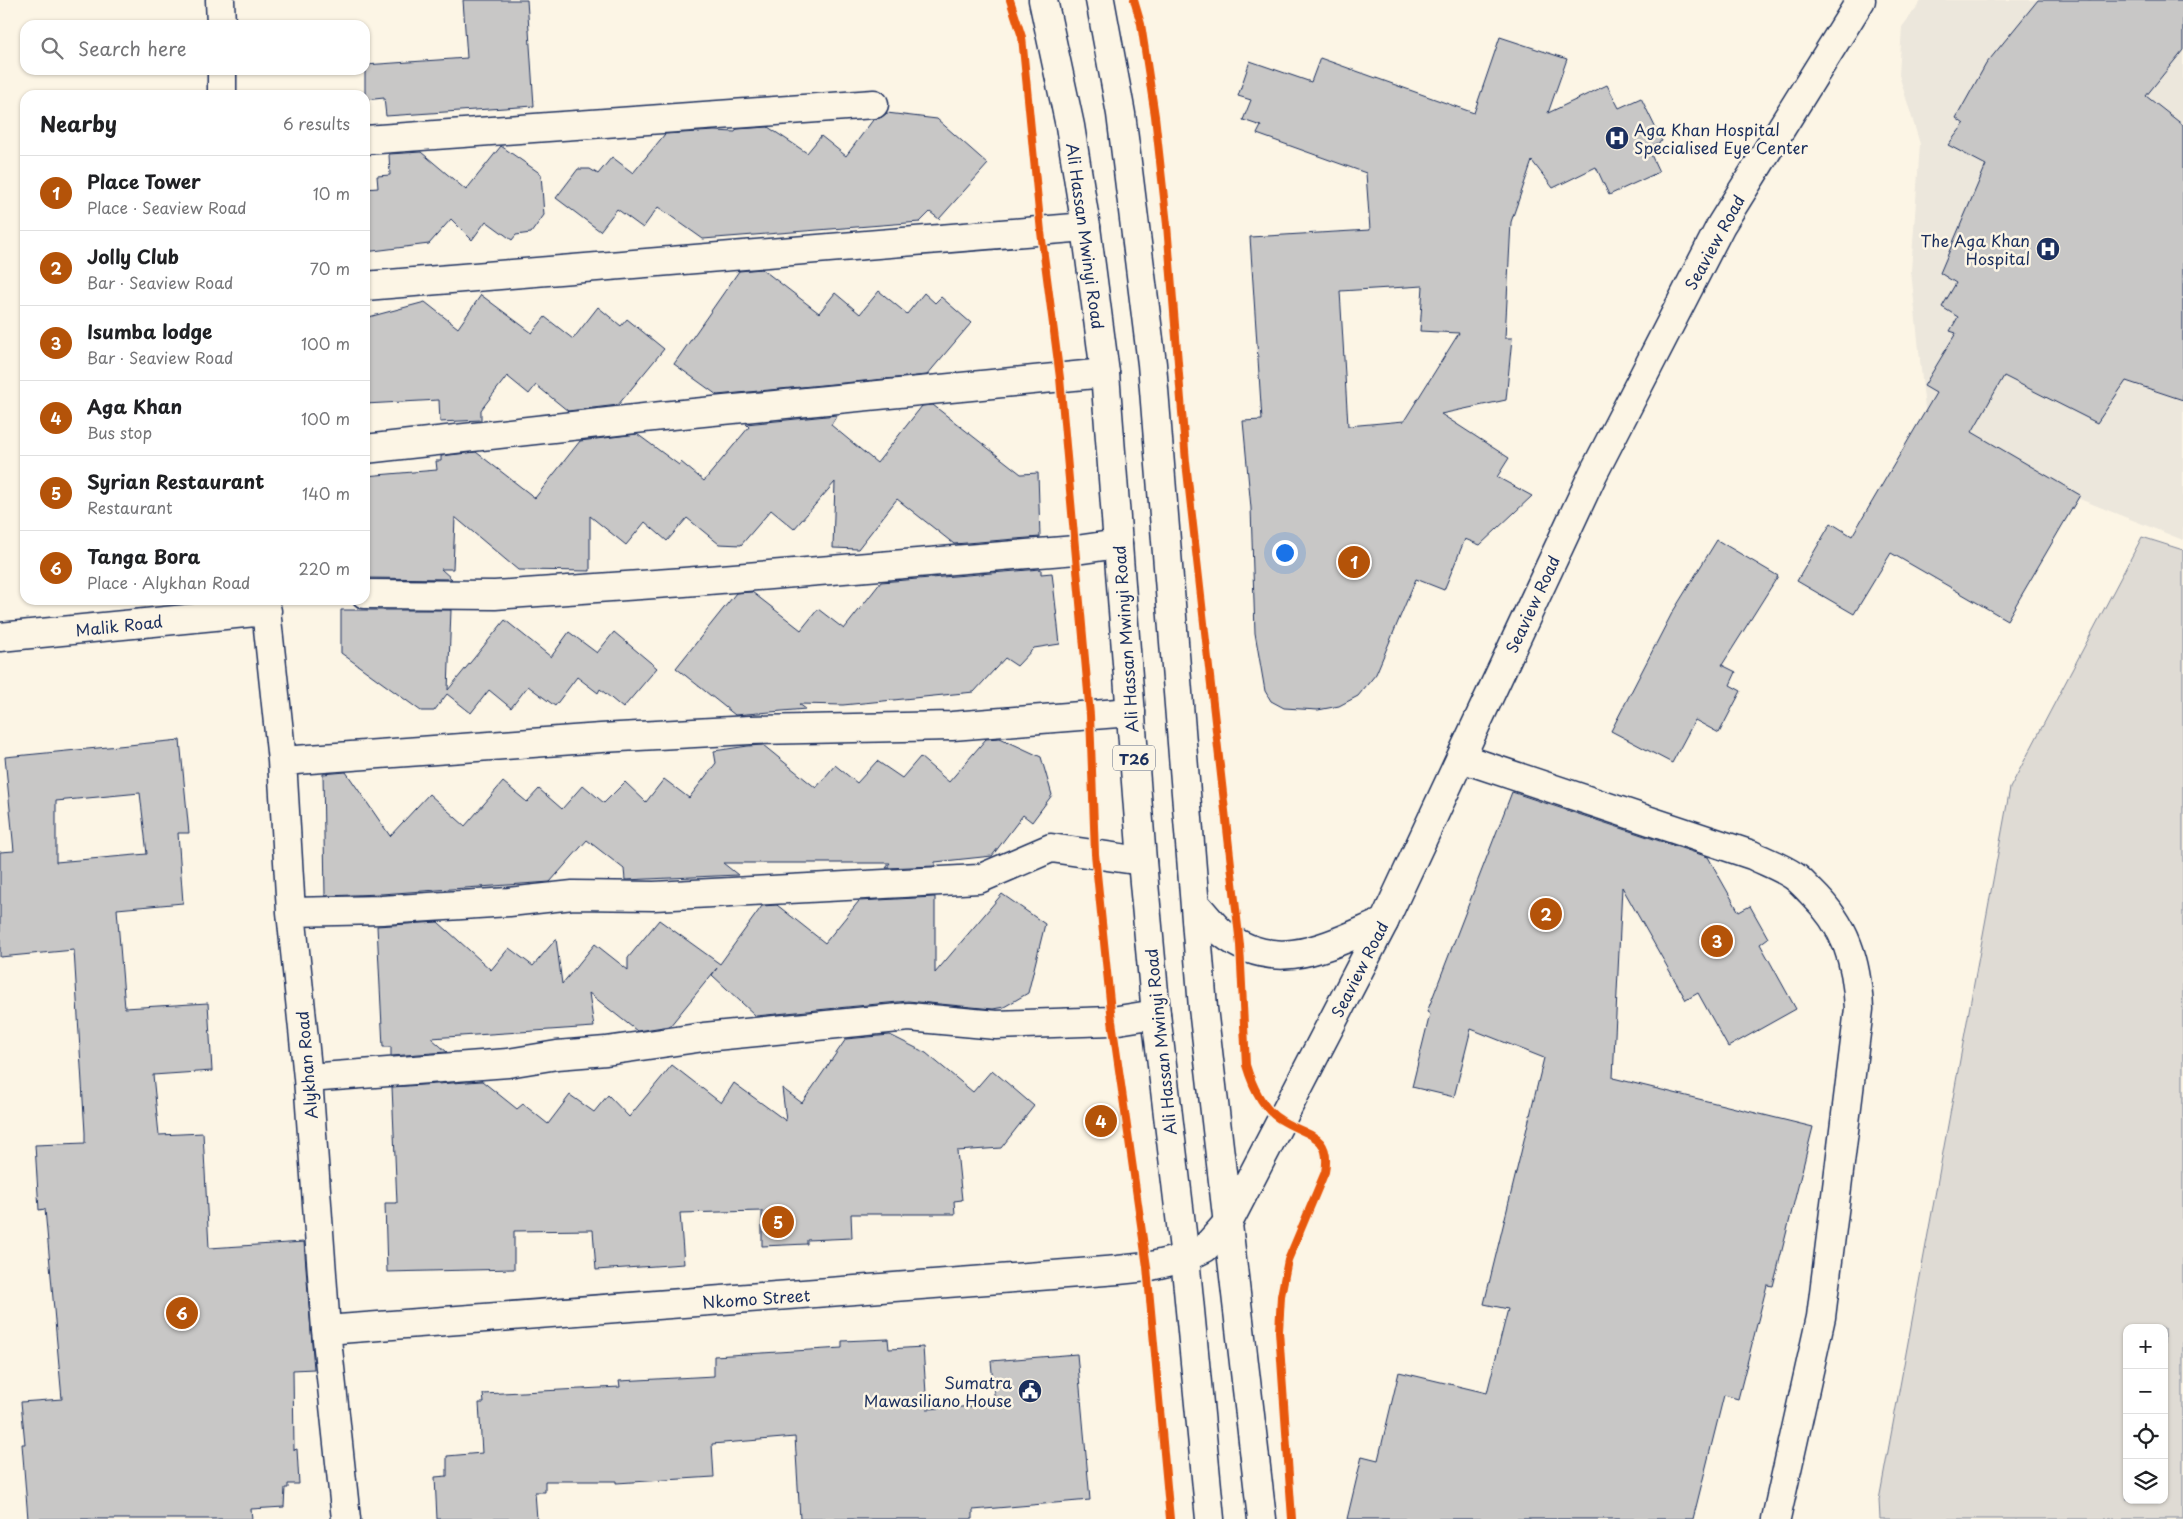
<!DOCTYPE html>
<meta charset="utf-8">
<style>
body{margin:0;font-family:"Playpen Sans",sans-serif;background:#f2f2f2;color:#202124}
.controls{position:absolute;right:15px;bottom:15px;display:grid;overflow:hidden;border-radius:10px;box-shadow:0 1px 4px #0004}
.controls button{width:45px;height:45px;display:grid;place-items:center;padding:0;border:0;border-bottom:1px solid #e0e0e0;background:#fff;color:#202124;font:25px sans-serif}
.you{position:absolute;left:1284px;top:552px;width:18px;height:18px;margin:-12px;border:4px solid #fff;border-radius:50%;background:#1a73e8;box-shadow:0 0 0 8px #1a73e833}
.badge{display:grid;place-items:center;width:32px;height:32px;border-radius:50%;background:#b45309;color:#fff;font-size:16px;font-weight:700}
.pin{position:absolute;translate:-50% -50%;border:2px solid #fff;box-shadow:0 1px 5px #0006}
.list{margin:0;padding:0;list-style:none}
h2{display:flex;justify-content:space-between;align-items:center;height:65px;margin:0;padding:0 20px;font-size:21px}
h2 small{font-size:16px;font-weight:400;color:#757577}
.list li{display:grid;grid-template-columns:32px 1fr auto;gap:15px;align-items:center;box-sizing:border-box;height:75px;padding:0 20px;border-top:1px solid #e0e0e0}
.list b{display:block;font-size:19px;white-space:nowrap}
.list p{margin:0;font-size:16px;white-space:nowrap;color:#757577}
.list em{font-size:16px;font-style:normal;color:#757577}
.icon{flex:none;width:28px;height:28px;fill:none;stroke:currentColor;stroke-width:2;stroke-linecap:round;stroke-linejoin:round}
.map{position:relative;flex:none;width:2183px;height:1519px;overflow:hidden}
.search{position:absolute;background:#fff;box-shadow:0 1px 4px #0004;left:20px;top:20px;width:350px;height:55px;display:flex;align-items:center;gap:12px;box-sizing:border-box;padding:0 18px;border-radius:15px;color:#757577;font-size:19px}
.panel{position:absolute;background:#fff;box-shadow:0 1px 4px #0004;left:20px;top:90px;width:350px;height:515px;border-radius:15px}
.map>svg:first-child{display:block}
.built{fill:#ece7dc}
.green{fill:#dfdbd4;stroke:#7d8599;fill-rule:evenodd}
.building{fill:#c8c7c6;stroke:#1b2f5e;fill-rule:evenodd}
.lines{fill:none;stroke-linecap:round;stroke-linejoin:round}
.minor-casing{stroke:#1b2f5e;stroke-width:31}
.major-casing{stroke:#1b2f5e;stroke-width:31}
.highway-casing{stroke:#1b2f5e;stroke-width:31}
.minor{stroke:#fcf5e5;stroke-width:28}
.major{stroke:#fcf5e5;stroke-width:28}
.highway{stroke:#fcf5e5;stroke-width:28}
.cycleway-casing{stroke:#fcf5e5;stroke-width:11}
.cycleway{stroke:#e8590c;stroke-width:8}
.labels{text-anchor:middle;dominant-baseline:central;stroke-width:5;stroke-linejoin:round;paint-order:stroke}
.shield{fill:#fcf5e5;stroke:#5e6a86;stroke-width:1}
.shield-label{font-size:15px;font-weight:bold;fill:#1b2f5e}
.poi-label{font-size:16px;fill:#1b2f5e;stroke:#fcf5e5;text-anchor:end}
.street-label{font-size:16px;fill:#1b2f5e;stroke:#fcf5e5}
</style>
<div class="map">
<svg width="2183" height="1519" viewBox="0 0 2183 1519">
<rect width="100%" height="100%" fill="#fcf5e5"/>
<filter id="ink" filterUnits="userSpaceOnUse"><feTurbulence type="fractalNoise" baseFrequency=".02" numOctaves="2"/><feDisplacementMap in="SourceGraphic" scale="10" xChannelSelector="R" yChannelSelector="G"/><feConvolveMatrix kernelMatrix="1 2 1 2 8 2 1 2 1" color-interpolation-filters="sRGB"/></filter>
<g filter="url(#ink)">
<path class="built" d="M 1922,0 L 2183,0 L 2183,540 L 1928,439 L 1911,271 L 1920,144 L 1899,75 L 1902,27 Z"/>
<path class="green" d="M 2142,537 L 2183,550 L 2183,1519 L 1880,1519 L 1879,1500 L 2010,788 ZM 2127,1328 L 2164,1328 L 2164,1500 L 2127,1500 Z"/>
<path class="building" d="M 463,0 L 527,0 L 534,106 L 386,116 L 384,98 L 365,100 L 365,65 L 467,58 Z
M 2038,0 L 2183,0 L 2183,50 L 2146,96 L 2183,125 L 2183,400 L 2126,381 L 2097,423 L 2004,376 L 1972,432 L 2080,495 L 2007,620 L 1891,553 L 1854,614 L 1797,581 L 1831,523 L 1852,536 L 1936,393 L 1924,386 L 1956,333 L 1950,331 L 1958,317 L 1942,307 L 1956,283 L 1940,273 L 1986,165 L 1948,145 L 1964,124 L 1956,118 L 1986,64 Z
M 1500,37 L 1567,59 L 1548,113 L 1607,85 L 1619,108 L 1641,98 L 1662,141 L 1648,148 L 1659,172 L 1609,195 L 1596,167 L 1553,188 L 1532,161 L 1511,222 L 1505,338 L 1512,338 L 1506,400 L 1441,414 L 1509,458 L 1497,477 L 1532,496 L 1480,545 L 1465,539 L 1444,590 L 1416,579 L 1376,674 L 1358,696 L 1339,706 L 1318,710 L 1284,708 L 1271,701 L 1265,691 L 1255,633 L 1251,508 L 1243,421 L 1262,420 L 1250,237 L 1370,230 L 1366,173 L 1257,134 L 1261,126 L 1243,120 L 1251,100 L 1238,96 L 1250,61 L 1311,82 L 1320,58 L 1474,113 ZM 1423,286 L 1420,331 L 1459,333 L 1404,421 L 1348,426 L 1340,291 Z
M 887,113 L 937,119 L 988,164 L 939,219 L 930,212 L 920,222 L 703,239 L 658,207 L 643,228 L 617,209 L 600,231 L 556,198 L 578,169 L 590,169 L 598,174 L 612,157 L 633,173 L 665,134 L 715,131 L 735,132 L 737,129 L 768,127 L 807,153 L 821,136 L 846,156 L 873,120 L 882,117 Z
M 501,146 L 541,174 L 544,215 L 531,233 L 516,235 L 512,240 L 486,221 L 472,240 L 451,219 L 429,244 L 365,252 L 365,189 L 378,188 L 377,176 L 390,175 L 389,154 L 421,152 L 466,190 Z
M 762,269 L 819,313 L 835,293 L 860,314 L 879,291 L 907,314 L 924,293 L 935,303 L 941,297 L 971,323 L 927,375 L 717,395 L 674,364 L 739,271 Z
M 481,295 L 532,333 L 545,317 L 573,339 L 598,307 L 621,326 L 627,319 L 664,349 L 618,405 L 568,411 L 536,385 L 529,394 L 507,376 L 481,410 L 481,420 L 440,422 L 439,400 L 365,404 L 365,318 L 425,302 L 458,328 Z
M 933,405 L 1021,474 L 1038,473 L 1040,537 L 954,544 L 897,499 L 858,549 L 833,548 L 835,482 L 794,529 L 771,510 L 741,545 L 719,544 L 687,518 L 667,541 L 645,522 L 626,545 L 590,516 L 590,571 L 518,570 L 455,517 L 453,569 L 441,569 L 452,579 L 365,578 L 365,476 L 437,470 L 436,461 L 441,461 L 441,456 L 476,452 L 535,498 L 580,441 L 637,434 L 679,465 L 681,462 L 704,481 L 749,427 L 746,424 L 837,415 L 831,425 L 877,463 L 922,406 Z
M 1717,540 L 1778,576 L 1722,665 L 1736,672 L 1730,685 L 1741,691 L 1719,733 L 1695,720 L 1672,763 L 1611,731 L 1672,613 Z
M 1041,569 L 1041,574 L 1052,573 L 1060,644 L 1034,648 L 1017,666 L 1005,658 L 974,692 L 843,705 L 799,704 L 806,709 L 735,715 L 676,668 L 736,593 L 752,592 L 801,630 L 818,609 L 844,629 L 881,582 Z
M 341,610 L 451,610 L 448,690 L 505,620 L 551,657 L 569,632 L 597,653 L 614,632 L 657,668 L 623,708 L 600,689 L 598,693 L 577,677 L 555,706 L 528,686 L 511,708 L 489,690 L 471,713 L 447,694 L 434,711 L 421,711 L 341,653 Z
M 1000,738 L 1041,757 L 1052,795 L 1032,822 L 1023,815 L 992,856 L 935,862 L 935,866 L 886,868 L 890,863 L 723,863 L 738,875 L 625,880 L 624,869 L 587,840 L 550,882 L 381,894 L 325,896 L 323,774 L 346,772 L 390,836 L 429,794 L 465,826 L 503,782 L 527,802 L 539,789 L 562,809 L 583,785 L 604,803 L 625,782 L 646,802 L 664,779 L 689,798 L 716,763 L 714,751 L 748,746 L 763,745 L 816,788 L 835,765 L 857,783 L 877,761 L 902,778 L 920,757 L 949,782 L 986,739 Z
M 180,740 L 189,833 L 178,833 L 183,903 L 117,909 L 125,1008 L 208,1003 L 212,1071 L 153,1075 L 159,1135 L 203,1133 L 209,1248 L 304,1242 L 314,1369 L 293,1370 L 294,1450 L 297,1449 L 299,1484 L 288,1484 L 288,1488 L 285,1488 L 284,1507 L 251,1509 L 252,1519 L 28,1519 L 22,1444 L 25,1444 L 21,1402 L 62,1399 L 45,1209 L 39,1210 L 35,1145 L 85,1143 L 85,1133 L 74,950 L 0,957 L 0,852 L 14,851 L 5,757 ZM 140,793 L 147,854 L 56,862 L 56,801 Z
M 1512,792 L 1708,857 L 1739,912 L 1750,906 L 1768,938 L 1760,944 L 1796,1009 L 1728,1047 L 1698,993 L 1686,1000 L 1622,887 L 1613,1078 L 1813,1127 L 1773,1286 L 1767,1285 L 1738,1399 L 1724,1395 L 1693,1519 L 1347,1519 L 1362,1456 L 1378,1460 L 1399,1372 L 1487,1393 L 1508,1309 L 1484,1304 L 1544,1058 L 1471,1029 L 1454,1097 L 1412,1087 L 1430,1014 L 1427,1012 Z
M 1002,894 L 1045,924 L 1028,993 L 1004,1007 L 993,1009 L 908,1001 L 756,1016 L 712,975 L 717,968 L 670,1026 L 637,1031 L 589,993 L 594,1027 L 431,1038 L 447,1052 L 391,1056 L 391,1047 L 383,1047 L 377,926 L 438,922 L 491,970 L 509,948 L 533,966 L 556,939 L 562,984 L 595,944 L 628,970 L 628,958 L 659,920 L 720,964 L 762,906 L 777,905 L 825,943 L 859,901 L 935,897 L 935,973 Z
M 890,1035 L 926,1053 L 973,1092 L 992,1070 L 1034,1106 L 1001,1148 L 957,1151 L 962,1200 L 954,1201 L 955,1214 L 851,1214 L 852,1238 L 807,1240 L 807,1244 L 762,1246 L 762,1211 L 680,1213 L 684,1264 L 596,1270 L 593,1230 L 514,1231 L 514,1269 L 387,1272 L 385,1203 L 397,1203 L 392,1087 L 482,1081 L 517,1109 L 523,1104 L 548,1124 L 570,1095 L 594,1112 L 608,1095 L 629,1117 L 672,1065 L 721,1103 L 734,1083 L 786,1121 L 782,1088 L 802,1103 L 846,1039 Z
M 888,1339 L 889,1349 L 923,1347 L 927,1409 L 995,1405 L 991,1361 L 1077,1354 L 1090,1500 L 973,1510 L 973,1519 L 800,1519 L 795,1437 L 712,1444 L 714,1477 L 616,1483 L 616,1481 L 545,1481 L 545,1492 L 535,1492 L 537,1519 L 437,1519 L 435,1477 L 447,1476 L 447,1456 L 482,1453 L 479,1403 L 484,1403 L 483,1394 L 620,1387 L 619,1381 L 714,1376 L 714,1356 L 842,1348 L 842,1341 Z"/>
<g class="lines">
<g class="minor-casing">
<path id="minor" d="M 220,0 L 221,25
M 222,70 L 222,95
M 365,140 L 874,104
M 365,286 L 1086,227
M 365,449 L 662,416 L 1105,373
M 365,594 L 495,595 L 684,582 L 1076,550 L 1118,544
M 265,600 L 282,761 L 291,912 L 308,1078 L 326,1330 L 346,1519
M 0,637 L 267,611
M 1461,758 L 1752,855 C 1766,862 1781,867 1794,876 C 1800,880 1805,886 1811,892 C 1846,926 1857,961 1859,1009 L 1821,1317 L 1776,1519
M 282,761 L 601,738 L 750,730 L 952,726 L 1131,712
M 291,912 L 382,910 L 509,902 L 573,895 L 654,896 L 979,879 L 1051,848 L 1142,861
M 308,1078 L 508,1063 L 557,1055 L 606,1051 L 704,1037 L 909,1017 L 996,1025 L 1112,1021 L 1156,1014
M 326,1330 L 1118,1270 L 1147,1267 L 1185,1258"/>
</g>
<g class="major-casing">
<path id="major" d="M 1185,1258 L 1205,1248 L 1229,1221 L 1384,922 L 1593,474 L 1721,225 L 1861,0"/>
</g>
<g class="highway-casing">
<path id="highway" d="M 1043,0 L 1070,126 L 1086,227 L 1105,373 L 1142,861 L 1156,1014 L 1185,1258 L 1210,1519
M 1100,0 L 1121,114 L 1152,364 L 1203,1008 L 1262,1519
M 1195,904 C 1204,913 1212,924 1221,932 C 1276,977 1329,945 1384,922"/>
</g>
<use href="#minor" class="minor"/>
<use href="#major" class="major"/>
<use href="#highway" class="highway"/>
<g class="cycleway-casing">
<path id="cycleway" d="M 1010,0 L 1022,37 L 1041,232 L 1060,378 L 1090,715 L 1095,854 L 1112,1021 L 1147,1267 L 1170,1519
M 1134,0 L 1141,24 L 1155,116 L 1167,225 L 1186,462 L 1240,945 L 1246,1065 C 1252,1085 1262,1109 1281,1120 C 1306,1136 1332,1133 1325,1172 L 1288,1260 L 1281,1296 L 1279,1331 L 1292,1519"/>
</g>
<use href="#cycleway" class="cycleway"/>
</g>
</g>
<defs>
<g id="hospital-disc" transform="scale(1.25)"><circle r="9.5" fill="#1b2f5e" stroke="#fcf5e5"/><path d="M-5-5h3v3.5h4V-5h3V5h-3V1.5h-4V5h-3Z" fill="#fff"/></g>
<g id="civic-disc" transform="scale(1.25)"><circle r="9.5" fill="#1b2f5e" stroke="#fcf5e5"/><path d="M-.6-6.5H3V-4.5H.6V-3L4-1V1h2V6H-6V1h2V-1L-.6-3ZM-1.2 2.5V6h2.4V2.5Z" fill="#fff"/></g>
</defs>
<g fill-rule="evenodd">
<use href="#hospital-disc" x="1617" y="138"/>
<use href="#hospital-disc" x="2048" y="249"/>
<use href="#civic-disc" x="1030" y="1391"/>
</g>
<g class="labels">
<rect class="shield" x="1113" y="745.5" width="42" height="25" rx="4"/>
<g class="shield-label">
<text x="1134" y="758">T26</text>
</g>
<g class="poi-label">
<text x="1634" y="129" text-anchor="start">Aga Khan Hospital<tspan x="1634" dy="18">Specialised Eye Center</tspan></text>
<text x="2030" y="240">The Aga Khan<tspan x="2030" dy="18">Hospital</tspan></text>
<text x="1012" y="1382">Sumatra<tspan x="1012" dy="18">Mawasiliano House</tspan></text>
</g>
<g class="street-label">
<text transform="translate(1086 236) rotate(82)">Ali Hassan Mwinyi Road</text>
<text transform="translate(1714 242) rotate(-61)">Seaview Road</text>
<text transform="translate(1532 604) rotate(-65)">Seaview Road</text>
<text transform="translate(119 625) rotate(-6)">Malik Road</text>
<text transform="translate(1125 639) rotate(-94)">Ali Hassan Mwinyi Road</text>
<text transform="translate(1359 969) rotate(-63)">Seaview Road</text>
<text transform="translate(1160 1042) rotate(-96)">Ali Hassan Mwinyi Road</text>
<text transform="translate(306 1065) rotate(-95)">Alykhan Road</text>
<text transform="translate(756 1298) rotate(-4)">Nkomo Street</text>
</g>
</g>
</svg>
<div class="controls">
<button>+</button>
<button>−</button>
<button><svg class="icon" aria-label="locate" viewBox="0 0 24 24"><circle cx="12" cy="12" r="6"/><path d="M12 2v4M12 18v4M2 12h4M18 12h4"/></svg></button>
<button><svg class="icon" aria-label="layers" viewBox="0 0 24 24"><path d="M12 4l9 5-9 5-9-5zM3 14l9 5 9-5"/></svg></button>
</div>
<div class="you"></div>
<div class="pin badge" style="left:1354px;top:562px">1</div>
<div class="pin badge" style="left:1546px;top:914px">2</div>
<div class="pin badge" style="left:1717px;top:941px">3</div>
<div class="pin badge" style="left:1101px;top:1121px">4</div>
<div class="pin badge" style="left:778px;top:1222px">5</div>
<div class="pin badge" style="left:182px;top:1313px">6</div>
<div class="search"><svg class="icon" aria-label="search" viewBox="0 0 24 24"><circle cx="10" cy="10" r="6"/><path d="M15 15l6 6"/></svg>Search here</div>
<section class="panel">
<h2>Nearby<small>6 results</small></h2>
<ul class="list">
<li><span class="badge">1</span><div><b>Place Tower</b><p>Place · Seaview Road</p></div><em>10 m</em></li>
<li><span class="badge">2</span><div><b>Jolly Club</b><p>Bar · Seaview Road</p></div><em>70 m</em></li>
<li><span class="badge">3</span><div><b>Isumba lodge</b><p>Bar · Seaview Road</p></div><em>100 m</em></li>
<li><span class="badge">4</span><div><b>Aga Khan</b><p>Bus stop</p></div><em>100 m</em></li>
<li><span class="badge">5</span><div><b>Syrian Restaurant</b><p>Restaurant</p></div><em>140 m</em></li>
<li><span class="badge">6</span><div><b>Tanga Bora</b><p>Place · Alykhan Road</p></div><em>220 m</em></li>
</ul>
</section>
</div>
